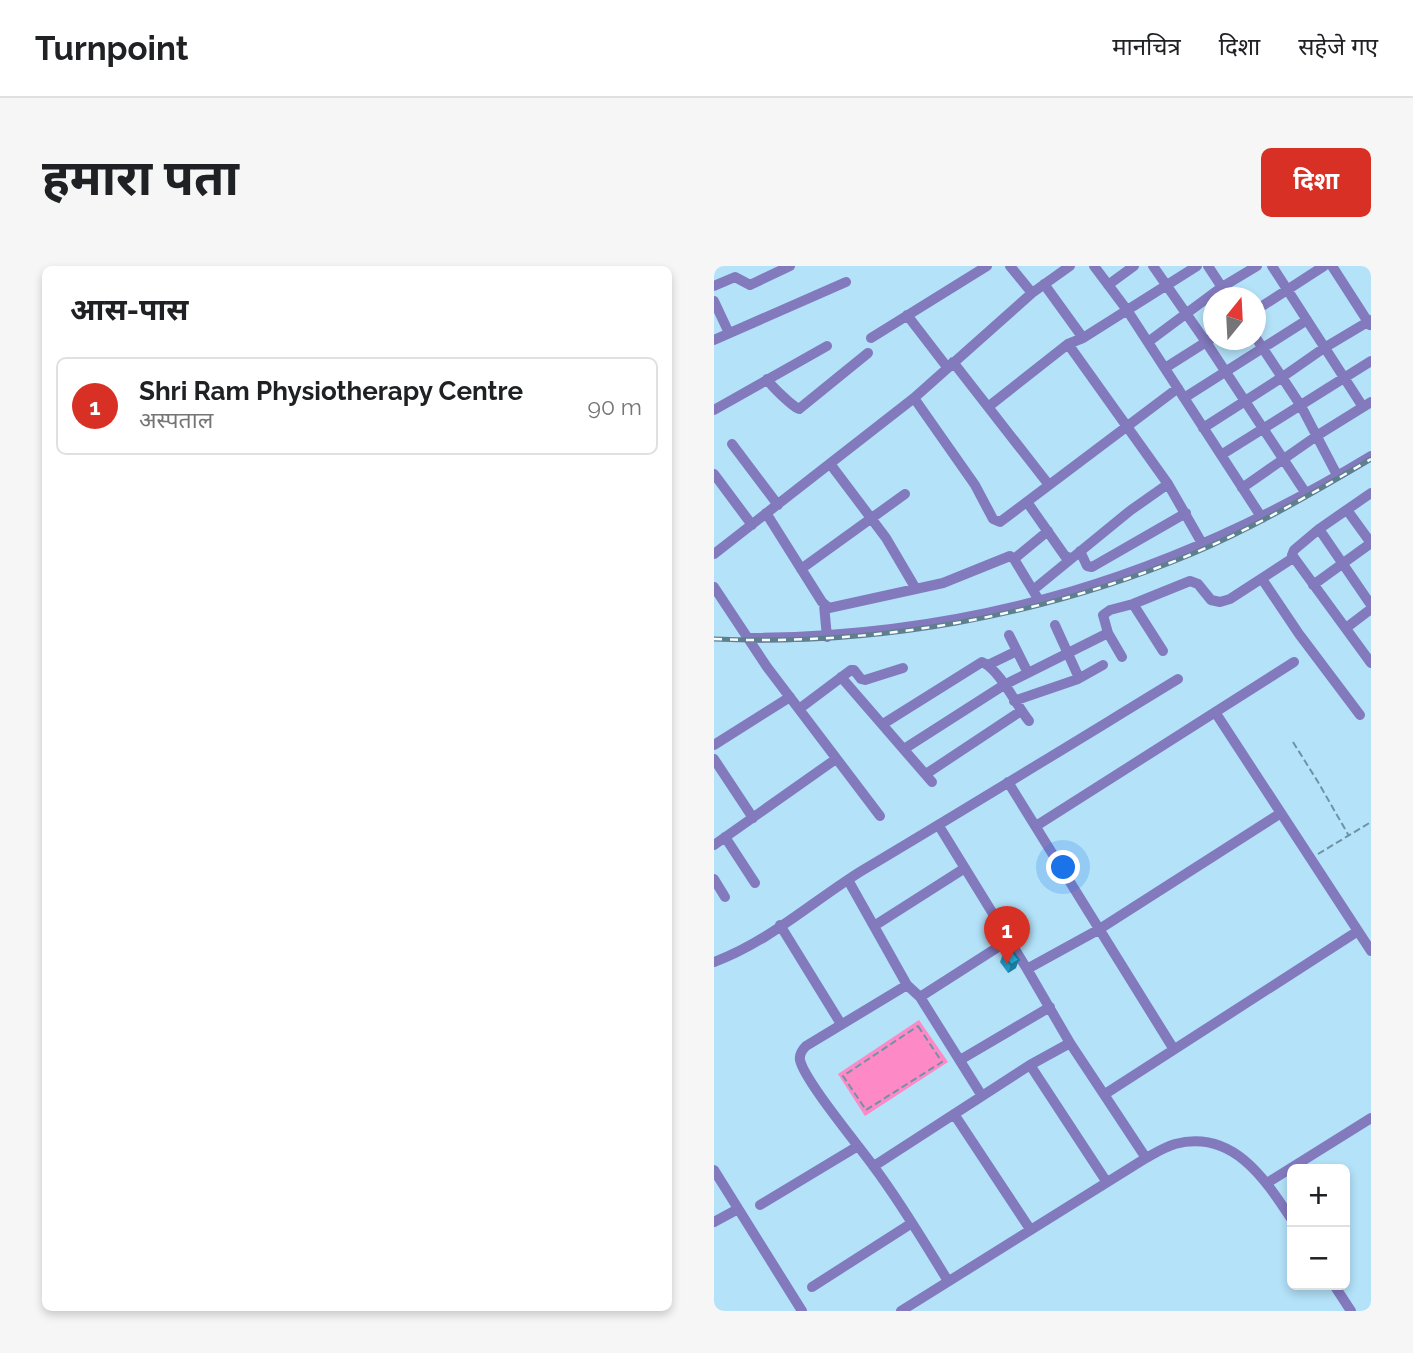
<!DOCTYPE html>
<html lang="hi">
<meta charset="utf-8">
<style>
body{margin:0;font-family:Raleway,"Noto Sans Devanagari",sans-serif;background:#f6f6f6;color:#202124}
.controls{position:absolute;right:21px;bottom:21px;display:grid;overflow:hidden;border-radius:10px;box-shadow:0 4px 10px #0003}
.controls button{width:63px;height:63px;display:grid;place-items:center;padding:0;border:0;border-bottom:2px solid #e0e0e0;background:#fff;color:#202124;font:35px sans-serif}
.compass{position:absolute;left:489px;top:21px;width:63px;height:63px;border-radius:50%;background:#fff;box-shadow:0 4px 10px #0003;rotate:18deg}
.you{position:absolute;left:350px;top:602px;width:24px;height:24px;margin:-18px;border:5px solid #fff;border-radius:50%;background:#1a73e8;box-shadow:0 0 0 10px #1a73e833}
.badge{display:grid;place-items:center;width:46px;height:46px;border-radius:50%;background:#d93025;color:#fff;font-size:23px;font-weight:700}
.pin{position:absolute;translate:-50% -58px;filter:drop-shadow(0 2px 4px #0008)}
.pin::after{content:'';position:absolute;top:37px;width:24px;height:21px;background:inherit;clip-path:polygon(0 0,100% 0,50% 100%)}
.list{margin:0;padding:0;list-style:none}
h2{display:flex;justify-content:space-between;align-items:center;height:91px;margin:0;padding:0 28px;font-size:30px}
h2 small{font-size:23px;font-weight:400;color:#757577}
.list li{display:grid;grid-template-columns:46px 1fr auto;gap:21px;align-items:center;box-sizing:border-box;height:98px;margin:0 14px 14px;padding:0 14px;border:2px solid #e0e0e0;border-radius:10px}
.list b{display:block;font-size:26px;white-space:nowrap}
.list p{margin:0;font-size:23px;white-space:nowrap;color:#757577}
.list em{font-size:23px;font-style:normal;color:#757577}
.map{position:relative;flex:none;width:657px;height:1045px;overflow:hidden;border-radius:10px}
header{display:flex;align-items:center;gap:42px;box-sizing:border-box;height:98px;padding:0 35px;background:#fff;border-bottom:2px solid #e0e0e0}
header strong{font-size:33px}
nav{display:flex;gap:38px;margin-inline-start:auto;font-size:24px}
.intro{display:flex;align-items:center;justify-content:space-between;box-sizing:border-box;height:168px;padding:0 42px}
h1{margin:0;font-size:49px}
.button{padding:18px 32px;border-radius:10px;background:#d93025;color:#fff;font-size:24px;font-weight:700}
main{display:flex;gap:42px;padding:0 42px}
aside{flex:1;background:#fff;border-radius:10px;box-shadow:0 4px 10px #0003}
.map>svg:first-child{display:block}
.green{fill:#fe89c7}
.lines{fill:none;stroke-linecap:round;stroke-linejoin:round}
.path{stroke:#6f93a4;stroke-width:2;stroke-dasharray:7 3.5;stroke-linecap:butt}
.street{stroke:#837abe;stroke-width:10}
.rail-casing{stroke:#5e7f8e;stroke-width:5}
.rail{stroke:#f7fcfe;stroke-width:2.5;stroke-dasharray:8;stroke-linecap:butt}
.wall{fill:#239cc8}
.shaded-wall{fill:#1d7fa2}
.building{fill:#29b5e8;stroke:#1d7fa2;stroke-width:2}
</style>
<header>
<strong>Turnpoint</strong>
<nav><a>मानचित्र</a><a>दिशा</a><a>सहेजे गए</a></nav>
</header>
<div class="intro"><h1>हमारा पता</h1><a class="button">दिशा</a></div>
<main>
<aside>
<h2>आस-पास<small></small></h2>
<ul class="list">
<li><span class="badge">1</span><div><b>Shri Ram Physiotherapy Centre</b><p>अस्पताल</p></div><em>90 m</em></li>
</ul>
</aside>
<div class="map">
<svg width="657" height="1045" viewBox="0 0 657 1045">
<rect width="100%" height="100%" fill="#b3e2f9"/>
<path class="green" d="M 205,754 L 234,796 L 151,850 L 124,808 Z"/>
<g class="lines">
<path class="path" d="M 579,476 L 604,516 L 635,570
M 604,588 L 657,556
M 204,760 L 228,796 L 152,844 L 129,810 Z"/>
<path class="street" d="M 296,0 L 318,27
M 380,0 L 413,44 L 548,252
M 439,0 L 492,76 L 591,226
M 494,0 L 515,32
M 558,0 L 649,141
M 618,0 L 656,59
M 330,18 L 369,72
M 394,19 L 420,0
M 0,20 L 21,11 L 36,19 L 76,0
M 0,35 L 15,67
M 542,44 L 610,0
M 193,49 L 233,101
M 157,72 L 273,0
M 542,72 L 587,140 L 623,209
M 0,74 L 132,16
M 434,76 L 508,21 L 543,0
M 354,78 L 454,218 L 489,279
M 239,96 L 335,219
M 451,102 L 500,71
M 53,113 C 57,120 78,140 85,143 L 154,87
M 200,132 L 261,219 L 279,253 L 286,256 L 464,122
M 470,132 L 593,54
M 274,141 L 354,78 L 369,72 L 483,0
M 0,144 L 113,80
M 489,162 L 567,112 L 610,82 L 657,54
M 18,178 L 64,239
M 507,189 L 657,95
M 117,199 L 172,272 L 202,323
M 0,208 L 38,259
M 528,222 L 604,169 L 657,136
M 657,227 L 605,263 L 580,284 L 578,289 L 657,397
M 313,236 L 351,290 L 356,292
M 633,244 L 657,277
M 52,247 L 108,336 L 115,342 L 229,317 L 296,290 L 300,293 L 326,336
M 605,263 L 657,339
M 366,285 L 373,300 L 378,301 L 472,247
M 0,288 L 200,132 L 318,27 L 356,0
M 300,293 L 334,265
M 87,303 L 191,228
M 548,313 L 585,368 L 646,449
M 599,319 L 657,277
M 0,321 L 53,401 L 166,550
M 319,324 L 417,244 L 454,218
M 419,338 L 449,385
M 110,339 L 113,371
M 341,359 L 365,412
M 632,362 L 657,343
M 394,367 L 389,349 L 396,344 L 419,338 L 476,315 L 484,318 L 497,334 L 506,336 L 516,333 L 579,292
M 295,369 L 314,407
M 34,372 C 264,371 461,309 657,190
M 274,399 L 303,385
M 127,411 L 218,516
M 300,435 L 364,413 L 389,399
M 85,443 L 137,404 L 140,404 L 147,413 L 151,414 L 189,402
M 501,446 L 657,685
M 169,458 L 268,396 C 286,404 302,439 315,455
M 0,479 L 76,431
M 190,483 L 290,419 L 394,367 L 408,391
M 0,493 L 39,552
M 212,508 L 307,445
M 294,516 L 459,782
M 225,560 L 313,703 L 356,777 L 432,892
M 322,560 L 580,396
M 11,571 L 41,617
M 0,579 L 122,493
M 0,613 L 11,631
M 134,614 L 193,719 L 206,731 L 268,830
M 66,659 L 127,758
M 160,660 L 251,602
M 0,696 C 55,676 100,634 149,604 C 255,541 359,477 464,413
M 313,703 L 384,664 L 567,547
M 193,719 L 92,780 C 88,784 85,788 86,794 C 90,814 145,880 160,901 C 187,937 210,976 234,1015
M 206,731 L 295,674
M 246,794 L 336,741
M 316,799 L 392,915
M 391,828 L 644,665
M 240,848 L 316,963
M 160,900 L 316,799 L 356,777
M 0,904 L 88,1045
M 553,917 L 657,852
M 46,939 L 144,880
M 0,956 L 24,943
M 620,1019 L 637,1045
M 98,1021 L 198,957
M 187,1045 L 432,892 C 441,887 451,881 461,878 C 519,863 551,913 578,954"/>
<g class="rail-casing">
<path id="rail" d="M 0,373 C 163,380 327,351 478,288 C 540,262 599,227 657,193"/>
</g>
<use href="#rail" class="rail"/>
</g>
<path class="wall" d="M 289,688 L 302,702 L 294,707 L 286,696 Z"/>
<path class="shaded-wall" d="M 305,694 L 302,702 L 294,707 L 297,699 Z"/>
<path class="building" d="M 297,683 L 305,694 L 297,699 L 289,688 Z"/>
</svg>
<div class="controls">
<button>+</button>
<button>−</button>
</div>
<svg class="compass" viewBox="-18 -18 36 36"><path d="M0-13l5 13h-10z" fill="#e53935"/><path d="M0 13l5-13h-10z" fill="#757577"/></svg>
<div class="you"></div>
<div class="pin badge" style="left:293px;top:698px">1</div>
</div>
</main>
